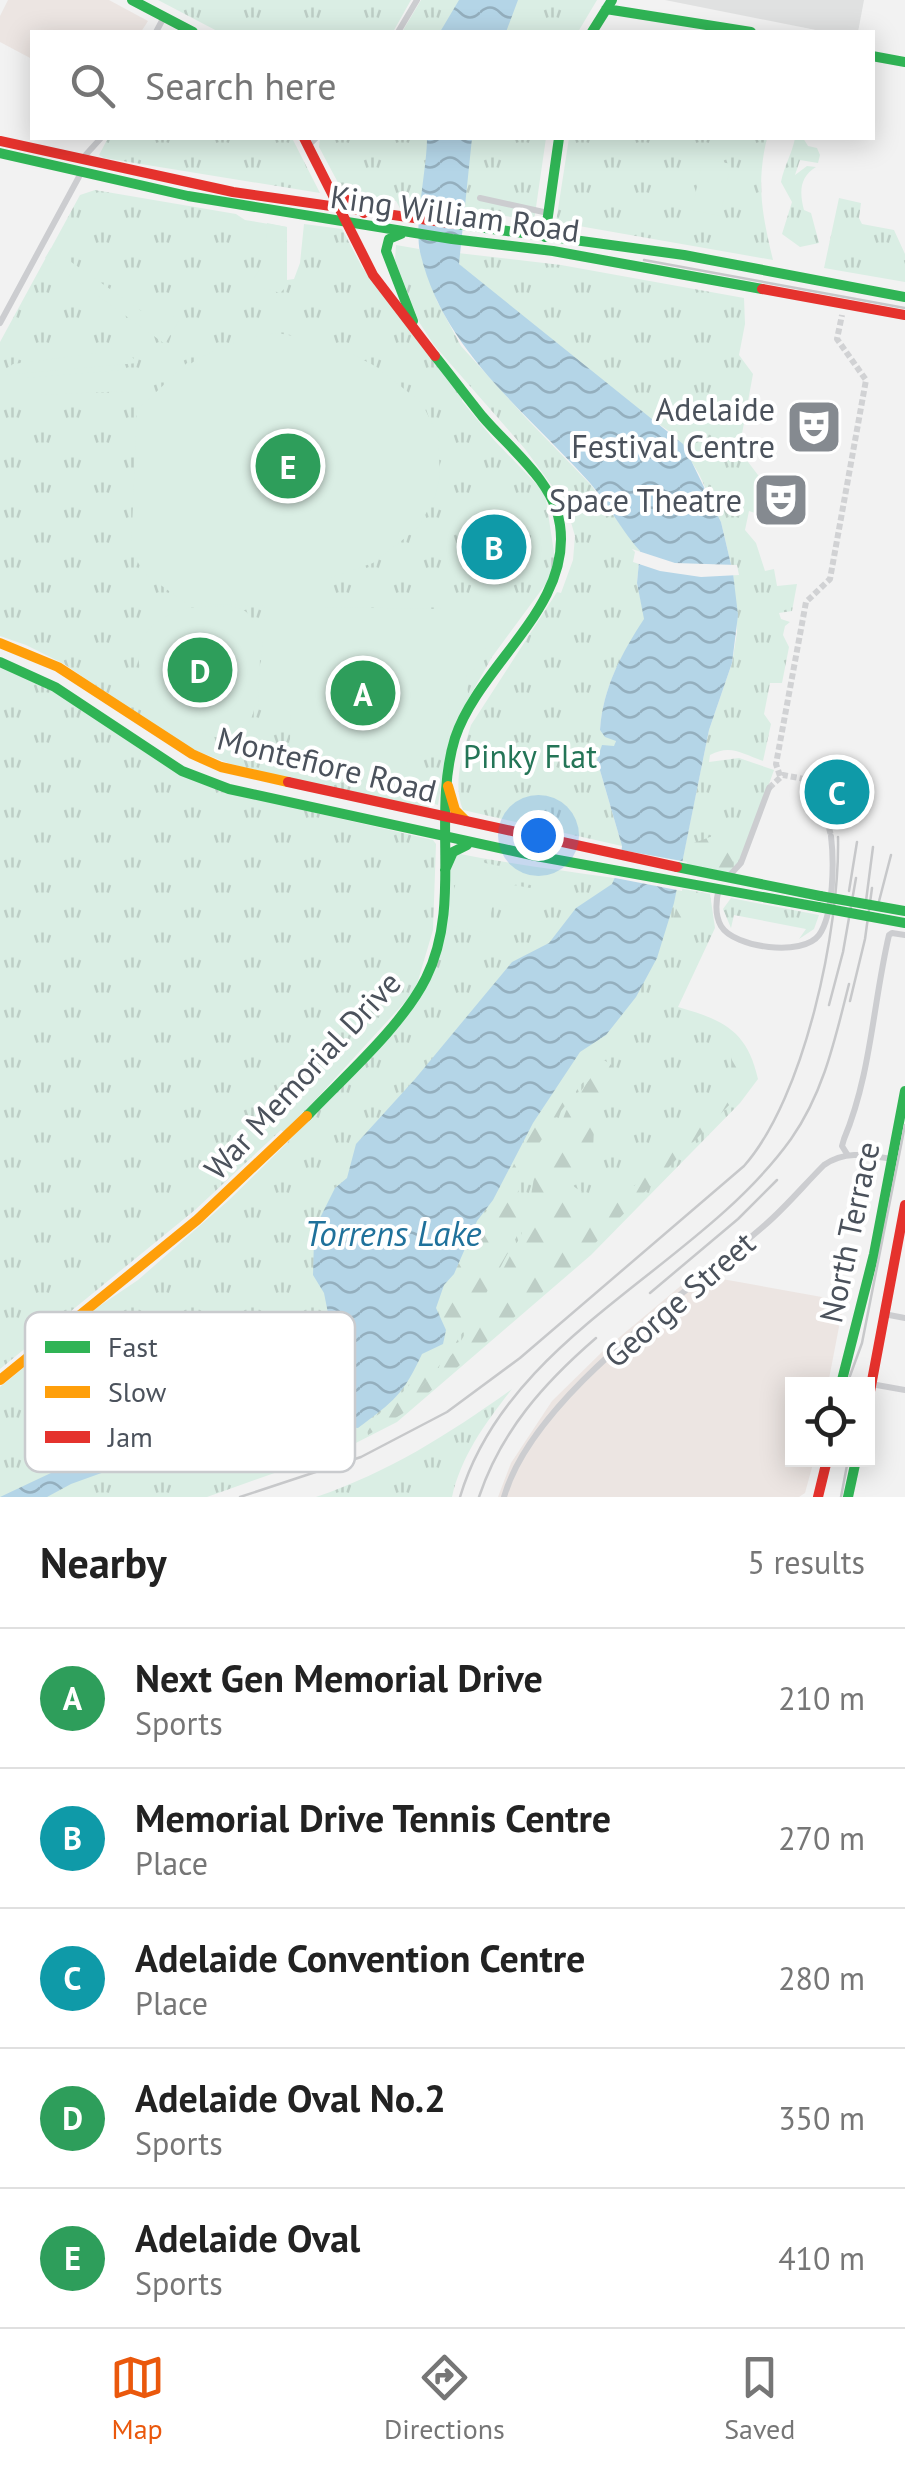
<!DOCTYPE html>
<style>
body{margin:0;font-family:"PT Sans",sans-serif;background:#f6f6f6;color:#222}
.controls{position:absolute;right:30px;bottom:30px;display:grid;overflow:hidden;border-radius:0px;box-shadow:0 5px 25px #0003}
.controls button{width:90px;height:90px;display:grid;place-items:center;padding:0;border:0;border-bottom:2px solid #e0e0e0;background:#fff;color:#222;font:50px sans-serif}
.you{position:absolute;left:538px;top:835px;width:35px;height:35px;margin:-25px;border:8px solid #fff;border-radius:50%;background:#1a73e8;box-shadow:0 0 0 15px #1a73e833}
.badge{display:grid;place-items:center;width:65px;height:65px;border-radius:50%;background:#ea580c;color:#fff;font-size:32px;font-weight:700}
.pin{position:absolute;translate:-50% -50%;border:5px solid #fff;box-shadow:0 2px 10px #0006}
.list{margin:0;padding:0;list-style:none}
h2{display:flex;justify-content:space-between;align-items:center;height:130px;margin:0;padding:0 40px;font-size:42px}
h2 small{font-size:32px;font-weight:400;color:#767676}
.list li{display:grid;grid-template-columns:65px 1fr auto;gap:30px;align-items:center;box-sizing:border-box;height:140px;padding:0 40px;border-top:2px solid #e0e0e0}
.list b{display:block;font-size:38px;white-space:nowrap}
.list p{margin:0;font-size:32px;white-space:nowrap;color:#767676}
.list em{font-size:32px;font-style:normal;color:#767676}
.icon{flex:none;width:55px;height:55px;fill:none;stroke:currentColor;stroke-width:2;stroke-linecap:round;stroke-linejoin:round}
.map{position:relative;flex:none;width:905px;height:1497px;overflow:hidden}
.search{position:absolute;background:#fff;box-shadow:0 5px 25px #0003;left:30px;right:30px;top:30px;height:110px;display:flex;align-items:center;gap:25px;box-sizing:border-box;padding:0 35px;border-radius:0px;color:#767676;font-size:38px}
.sheet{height:830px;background:#fff}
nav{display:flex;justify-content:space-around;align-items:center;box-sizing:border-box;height:140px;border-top:2px solid #e0e0e0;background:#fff;font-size:28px;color:#767676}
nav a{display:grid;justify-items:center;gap:5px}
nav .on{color:#ea580c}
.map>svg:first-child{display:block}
.education{fill:#e0e1e1}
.medical{fill:#ece5e2}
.grass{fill:url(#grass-tufts)}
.forest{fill:url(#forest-firs)}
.garden{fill:#daeee4}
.water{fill:url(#water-waves)}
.pier{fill:#f2f2f2}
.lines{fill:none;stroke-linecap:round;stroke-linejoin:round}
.street-tunnel{stroke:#d1d2d4;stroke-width:6;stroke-dasharray:6 3;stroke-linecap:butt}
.street{stroke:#cccdd0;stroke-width:6}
.fast{stroke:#30b455;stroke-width:10}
.slow{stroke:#ff9f0a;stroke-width:10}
.jam{stroke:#e5322d;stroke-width:10}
.tram{stroke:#c7c8ca;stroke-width:2.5}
.rail{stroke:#c7c8ca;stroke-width:2.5}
.fast-bridge{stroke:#30b455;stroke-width:10}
.labels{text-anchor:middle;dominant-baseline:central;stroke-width:8;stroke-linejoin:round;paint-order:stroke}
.street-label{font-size:32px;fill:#4b525c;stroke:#fff}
.poi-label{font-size:32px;fill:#4b525c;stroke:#fff;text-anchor:end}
.park-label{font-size:32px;fill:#247557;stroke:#fff}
.water-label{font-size:35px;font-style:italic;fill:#1f719b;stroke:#fff}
.key{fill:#fff;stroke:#c9cbce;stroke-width:2.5}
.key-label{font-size:28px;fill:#4b525c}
</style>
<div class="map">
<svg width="905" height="1497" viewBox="0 0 905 1497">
<defs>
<pattern id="grass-tufts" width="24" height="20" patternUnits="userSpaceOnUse" patternTransform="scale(2.5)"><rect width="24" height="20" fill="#daeee4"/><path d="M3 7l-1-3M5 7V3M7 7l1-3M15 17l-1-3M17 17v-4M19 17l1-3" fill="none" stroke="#bdcec6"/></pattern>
<pattern id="forest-firs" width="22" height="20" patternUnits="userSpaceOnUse" patternTransform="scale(2.5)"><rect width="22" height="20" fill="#daeee4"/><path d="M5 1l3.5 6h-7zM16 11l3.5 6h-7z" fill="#bdcec6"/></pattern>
<pattern id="water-waves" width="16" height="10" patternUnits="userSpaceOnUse" patternTransform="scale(2.5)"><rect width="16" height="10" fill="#b4d5e7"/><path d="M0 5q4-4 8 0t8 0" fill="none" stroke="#94afbe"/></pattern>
</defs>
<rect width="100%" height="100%" fill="#f2f2f2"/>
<path class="education" d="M 665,0 L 864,0 L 858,32 L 826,32 Z"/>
<path class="medical" d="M 8,0 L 109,0 L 148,21 L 141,32 L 32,32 L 32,59 L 0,42 L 0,16 Z
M 702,1268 L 711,1277 L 844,1301 L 828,1384 L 792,1384 L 792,1460 L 814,1460 L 805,1493 L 799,1497 L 498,1497 L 511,1463 L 552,1401 L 603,1351 Z"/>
<path class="grass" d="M 158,0 L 411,0 L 393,32 L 219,32 Z
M 421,0 L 597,0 L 578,32 L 402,32 Z
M 108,138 L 292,138 L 320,193 L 104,158 L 99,155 Z
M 320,138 L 546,138 L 534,221 L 488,213 L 476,229 L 406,219 L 396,201 L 343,192 L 319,147 Z
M 569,138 L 767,138 C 756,184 762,214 773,260 L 556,222 Z
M 795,138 L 803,138 L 808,146 L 817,148 L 820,155 L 818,163 L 800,160 L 795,175 L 807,166 L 816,167 C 800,177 799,191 804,210 L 811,213 L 819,243 L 800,247 L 782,234 L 792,202 L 781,182 C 784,166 792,154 795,138 Z
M 95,190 L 236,214 L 245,220 L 287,227 L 287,280 L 294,279 L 300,263 L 304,224 L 342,229 L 362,267 L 463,397 L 462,401 L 494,440 L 545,493 L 555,559 L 548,581 L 492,657 L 457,719 L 448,745 L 438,805 L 431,803 L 428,809 L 278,777 L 228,763 L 184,746 L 64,664 L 26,645 L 0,636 L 0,342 L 80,195 Z
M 839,198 L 861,203 L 859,218 L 862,224 L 894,230 L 905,254 L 905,282 L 824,268 Z
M 396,245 L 419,249 L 437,301 L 461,346 L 526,418 L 591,485 L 640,551 L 637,583 L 645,620 C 621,654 603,688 600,730 L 616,740 L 615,746 L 597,760 L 622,846 L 463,810 C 452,784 463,751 471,725 L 557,592 L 561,593 L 573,560 L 575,536 L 566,505 L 525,449 L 434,345 L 419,322 L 395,260 Z
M 458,253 L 561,265 L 744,298 L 745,324 L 739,355 L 753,374 L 739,450 L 761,479 L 755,513 L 749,511 L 745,530 L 756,543 L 765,571 L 774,569 L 777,586 L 797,584 L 792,611 L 779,613 L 781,619 L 790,622 L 785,626 L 783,635 L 789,647 L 782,683 L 770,683 L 764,714 L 771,724 L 763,761 C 742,754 731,744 710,755 L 709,762 L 739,758 L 774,770 L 741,863 L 730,876 L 681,867 L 709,730 L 732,663 L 737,632 L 733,573 L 721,522 L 699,474 L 676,436 L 631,405 L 465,270 L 459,264 Z
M 0,664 L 23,672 L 181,773 L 316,813 L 433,840 L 436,844 L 433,930 L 415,991 L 285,1133 L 281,1130 L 195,1210 L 0,1369 Z
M 455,853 C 539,870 625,877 710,894 L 715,928 L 678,1007 C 723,1020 747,1030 758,1079 L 740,1103 L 591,1255 L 397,1422 L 348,1447 L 207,1497 L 0,1497 L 0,1387 L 98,1307 L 138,1280 L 229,1200 L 288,1142 L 406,1013 L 424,989 L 440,955 L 449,869 Z
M 731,898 L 819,915 L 814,929 L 799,939 L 806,929 L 734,915 L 731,928 L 723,909 Z
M 512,1389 C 486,1422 461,1456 452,1497 L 316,1497 C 391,1471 447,1435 512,1389 Z"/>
<path class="forest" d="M 710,837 L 741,841 L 731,869 L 712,868 L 710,847 L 710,865 L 688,861 L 691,844 Z
M 680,892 L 711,898 L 710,908 L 682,950 L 669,937 Z
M 732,1035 L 741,1044 L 754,1075 L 734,1100 L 576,1263 L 410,1409 L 368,1435 L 367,1429 L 408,1401 L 454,1352 L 491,1292 L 521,1235 L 527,1219 L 535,1172 L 553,1145 L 566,1111 L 604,1060 L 613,1066 L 595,1107 L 593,1150 L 567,1182 L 603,1206 L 618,1202 L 695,1125 L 732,1075 C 734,1061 727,1049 732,1035 Z
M 589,1051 L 601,1059 C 573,1096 532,1143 519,1187 C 514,1203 523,1218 518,1234 C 487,1292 429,1412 359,1428 L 389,1407 L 414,1380 L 422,1355 C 458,1346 446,1333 437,1308 L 481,1217 L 495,1202 L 531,1130 L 581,1054 Z"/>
<path class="garden" d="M 703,158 L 731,164 L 720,216 L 692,210 Z
M 267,223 L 287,227 L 286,287 L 280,293 L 264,288 L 254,278 L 266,260 Z
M 51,248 L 143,312 L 181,317 L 165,344 L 45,258 Z
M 278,333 L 333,344 L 375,366 L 422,403 L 438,436 L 440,477 L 435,496 L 419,527 L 373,563 L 324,580 L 324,607 L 444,609 L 444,595 L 515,595 L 471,675 L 466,675 L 468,693 L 463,703 L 458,698 L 449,698 L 447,740 L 440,756 L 408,755 L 405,789 L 370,788 L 289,768 L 291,709 L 258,706 L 265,606 L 186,603 L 145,574 L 131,551 L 137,410 L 188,362 L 190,364 C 218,346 246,337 278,333 Z
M 120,345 L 138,363 L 4,375 L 4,371 L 13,364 L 98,353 Z
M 133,369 L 129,391 L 39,395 L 28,393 L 25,378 Z
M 476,505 L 515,506 L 514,581 L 475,580 Z
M 187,608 C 203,607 226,604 241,609 C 268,619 260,688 254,710 C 232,799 55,647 187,608 Z
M 460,858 L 500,866 L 497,882 L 536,889 L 532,911 L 493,903 L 487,933 L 448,925 Z"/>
<path class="water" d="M 459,0 L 518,0 L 506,32 L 440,32 Z
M 427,138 L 472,138 L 459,264 L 683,444 L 721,522 L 733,573 L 738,615 L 732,663 L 709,730 L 674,903 L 657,958 L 636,997 L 606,1035 L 580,1052 L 533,1123 L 493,1200 L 477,1221 L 454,1274 L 444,1285 L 436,1308 L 446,1330 L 443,1344 L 422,1354 C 403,1395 394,1401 358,1428 L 335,1426 L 301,1439 L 205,1444 L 143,1458 L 71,1484 L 47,1497 L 0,1497 L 106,1447 L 181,1434 L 186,1436 L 240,1421 L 317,1387 L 328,1369 L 326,1357 L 339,1325 L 328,1313 L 324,1293 L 313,1275 L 314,1240 L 320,1218 L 335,1188 L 347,1178 L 356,1144 L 415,1079 L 512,962 L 549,943 L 576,908 L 612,884 L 620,866 L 622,846 L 597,760 L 602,745 L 614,746 L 616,741 L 605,737 L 600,730 C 603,688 621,654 644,619 L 637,583 L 640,551 C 621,530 608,504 590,483 C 526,411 443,351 420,252 C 414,224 427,169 427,138 Z"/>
<path class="pier" d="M 632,549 L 675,563 L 737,565 L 739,575 L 701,577 L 660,571 L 633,562 L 635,552 Z
M 616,849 L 687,862 L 682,891 L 610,877 Z"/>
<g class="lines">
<path class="street-tunnel" d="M 780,776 L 776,764 L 806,602 L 830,579 L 866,380 L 837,339 L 842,315
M 769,788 L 783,775 L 810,780 L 822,798 L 831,836"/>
<path class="street" d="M 156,32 L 164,17
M 398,32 L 417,0
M 309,145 L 316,138
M 81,160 L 101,138
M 480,198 L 548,213
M 0,323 L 81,173
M 729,876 L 741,863 L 769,788
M 719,888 C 716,900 714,914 721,926 C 734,948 803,957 819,935 C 834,914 834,861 831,836
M 847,1154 L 842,1146 L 844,1139 C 871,1075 873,1003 889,935 L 892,933 L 905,935
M 884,1314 L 905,1318
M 871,1384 L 905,1390
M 504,1497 C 533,1396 687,1294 765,1225 C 786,1207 804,1185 824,1165 C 845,1150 867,1155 892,1159"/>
<path class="fast" d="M 132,0 L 193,32
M 606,9 L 751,32
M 592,32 L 612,0
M 872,56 L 905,62
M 0,153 L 188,196 L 452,239 L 553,251 L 762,289
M 456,224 L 684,255 L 905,297
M 401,234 L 389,239 L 386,251 L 413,321
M 545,237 L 559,138
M 0,662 L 55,687 L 182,771 L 229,789 L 536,856 L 818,907
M 677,867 L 820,896
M 445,870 L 453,852 L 467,845
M 307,1116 C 344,1077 403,1025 426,978 C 463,904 431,816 455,738 C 479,665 572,607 560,525 C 554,481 509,448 482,416 C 466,396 451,376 435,356
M 841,1384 L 874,1254 L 905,1091
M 848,1497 L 856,1460"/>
<path class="slow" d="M 0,643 L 58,667 L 192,754 L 221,767 L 288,782
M 448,786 L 455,810 L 466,821
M 0,1380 L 197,1220 L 307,1116"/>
<path class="jam" d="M 304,138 L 373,275 L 435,356
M 0,141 L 233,192 L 456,224
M 332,189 L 364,213
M 762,289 L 905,315
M 288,782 L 677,867
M 868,1402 L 905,1205
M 818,1497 L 827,1460"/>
<path class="tram" d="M 644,260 L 905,308
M 847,1384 L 862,1343 L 905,1125
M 841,1497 L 848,1460"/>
<path class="rail" d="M 849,891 L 857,842
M 866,901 L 873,847
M 877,909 L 891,855
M 850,1001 L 865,939 L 872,888
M 829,1005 L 843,952 L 856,878
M 650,1293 L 738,1219 L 777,1180
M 240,1497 L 361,1457 L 447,1412 L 520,1358 L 744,1166 C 805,1097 840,928 838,837
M 460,1497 C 508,1335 698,1269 791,1139 C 824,1092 835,1039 849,984
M 479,1497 C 501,1431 544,1383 596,1338"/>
<path class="fast-bridge" d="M 820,896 L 905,911
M 818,907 L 905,923"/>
</g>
<defs>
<g id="theatre-square" transform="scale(2.875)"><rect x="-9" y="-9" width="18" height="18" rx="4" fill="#858a90" stroke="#fff"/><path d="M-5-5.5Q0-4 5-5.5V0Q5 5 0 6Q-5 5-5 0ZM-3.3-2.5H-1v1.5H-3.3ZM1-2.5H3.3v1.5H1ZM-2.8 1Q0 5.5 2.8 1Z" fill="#fff"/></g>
</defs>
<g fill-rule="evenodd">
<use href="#theatre-square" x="814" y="427"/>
<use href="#theatre-square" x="781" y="500"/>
</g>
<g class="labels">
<g class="street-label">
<text transform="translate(455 213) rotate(8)">King William Road</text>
<text transform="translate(327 764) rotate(14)">Montefiore Road</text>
<text transform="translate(302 1075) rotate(-47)">War Memorial Drive</text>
<text transform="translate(849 1232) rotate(-78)">North Terrace</text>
<text transform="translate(679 1299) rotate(-41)">George Street</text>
</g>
<g class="poi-label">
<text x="775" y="409">Adelaide<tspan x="775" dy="37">Festival Centre</tspan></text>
<text x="742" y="500">Space Theatre</text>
</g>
<g class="park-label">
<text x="530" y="756">Pinky Flat</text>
</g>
<g class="water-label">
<text x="393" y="1233">Torrens Lake</text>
</g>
</g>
<rect x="25" y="1312" width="330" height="160" rx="15" class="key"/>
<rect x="45" y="1341" width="45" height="12" fill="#30b455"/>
<rect x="45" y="1386" width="45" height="12" fill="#ff9f0a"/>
<rect x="45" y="1431" width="45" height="12" fill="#e5322d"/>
<g class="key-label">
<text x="108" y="1357">Fast</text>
<text x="108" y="1402">Slow</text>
<text x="108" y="1447">Jam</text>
</g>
</svg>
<div class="controls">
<button><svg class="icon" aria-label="locate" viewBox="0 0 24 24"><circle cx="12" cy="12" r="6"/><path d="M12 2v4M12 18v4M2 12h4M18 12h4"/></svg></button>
</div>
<div class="you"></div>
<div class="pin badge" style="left:363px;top:693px;background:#2e9e5b">A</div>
<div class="pin badge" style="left:494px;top:547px;background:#0f9aa8">B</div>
<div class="pin badge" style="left:837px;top:792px;background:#0f9aa8">C</div>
<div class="pin badge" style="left:200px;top:670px;background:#2e9e5b">D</div>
<div class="pin badge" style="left:288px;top:466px;background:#2e9e5b">E</div>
<div class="search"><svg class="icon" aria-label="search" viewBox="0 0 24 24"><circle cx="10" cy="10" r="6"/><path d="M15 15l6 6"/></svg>Search here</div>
</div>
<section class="sheet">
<h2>Nearby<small>5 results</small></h2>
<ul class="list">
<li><span class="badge" style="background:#2e9e5b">A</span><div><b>Next Gen Memorial Drive</b><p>Sports</p></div><em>210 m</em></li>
<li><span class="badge" style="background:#0f9aa8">B</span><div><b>Memorial Drive Tennis Centre</b><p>Place</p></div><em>270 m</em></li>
<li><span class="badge" style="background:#0f9aa8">C</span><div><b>Adelaide Convention Centre</b><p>Place</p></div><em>280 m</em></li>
<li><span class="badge" style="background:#2e9e5b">D</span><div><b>Adelaide Oval No.2</b><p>Sports</p></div><em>350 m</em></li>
<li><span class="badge" style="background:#2e9e5b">E</span><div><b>Adelaide Oval</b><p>Sports</p></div><em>410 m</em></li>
</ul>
</section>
<nav>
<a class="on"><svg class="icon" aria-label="map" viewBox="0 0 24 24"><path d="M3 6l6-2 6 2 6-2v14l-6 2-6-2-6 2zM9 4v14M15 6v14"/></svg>Map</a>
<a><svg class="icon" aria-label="directions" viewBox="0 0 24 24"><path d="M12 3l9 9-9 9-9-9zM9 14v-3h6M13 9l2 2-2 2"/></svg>Directions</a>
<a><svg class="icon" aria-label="saved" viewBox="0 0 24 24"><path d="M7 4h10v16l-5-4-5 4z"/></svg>Saved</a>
</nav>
